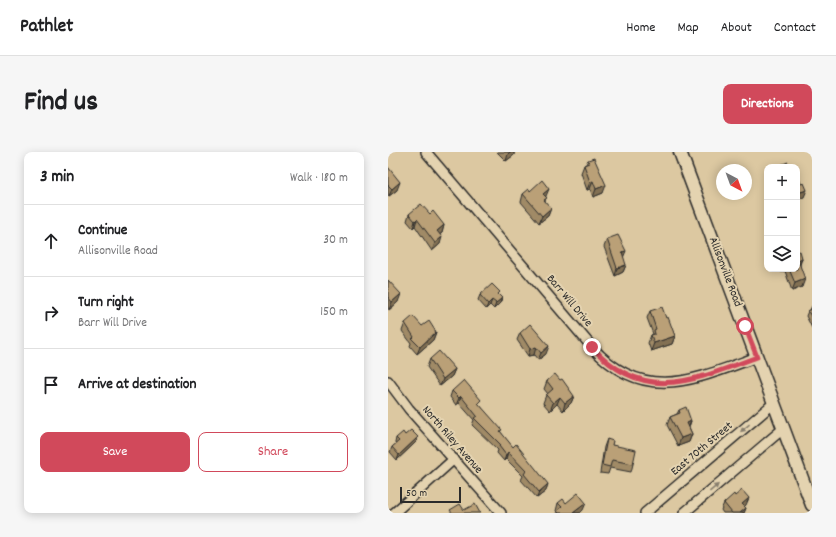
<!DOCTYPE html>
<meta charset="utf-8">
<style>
body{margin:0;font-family:Dekko,sans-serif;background:#f6f6f6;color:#202124}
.controls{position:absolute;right:12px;top:12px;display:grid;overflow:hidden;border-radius:8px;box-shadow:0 2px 10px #0003}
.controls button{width:36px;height:36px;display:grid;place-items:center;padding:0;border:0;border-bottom:1px solid #e0e0e0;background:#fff;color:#202124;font:20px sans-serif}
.compass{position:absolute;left:328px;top:12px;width:36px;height:36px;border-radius:50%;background:#fff;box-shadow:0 2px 10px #0003;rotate:139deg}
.scale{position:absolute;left:12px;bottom:10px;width:61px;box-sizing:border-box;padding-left:4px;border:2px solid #2b2b2b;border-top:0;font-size:11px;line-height:14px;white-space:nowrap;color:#2b2b2b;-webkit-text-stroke:3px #e4d3b0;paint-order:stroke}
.stop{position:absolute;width:12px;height:12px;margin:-9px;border:3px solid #d1495b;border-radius:50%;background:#fff}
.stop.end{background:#d1495b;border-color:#fff;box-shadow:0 1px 4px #0008}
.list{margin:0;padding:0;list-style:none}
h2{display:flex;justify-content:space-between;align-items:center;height:52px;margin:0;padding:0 16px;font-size:17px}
h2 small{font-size:13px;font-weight:400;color:#757577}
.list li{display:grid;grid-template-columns:26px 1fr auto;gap:12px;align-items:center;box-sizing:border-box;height:72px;padding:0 16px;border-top:1px solid #e0e0e0}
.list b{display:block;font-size:15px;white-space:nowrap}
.list p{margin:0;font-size:13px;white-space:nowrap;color:#757577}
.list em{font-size:13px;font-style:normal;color:#757577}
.actions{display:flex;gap:8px;padding:12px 16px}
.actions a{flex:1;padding:9px 0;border:1px solid #d1495b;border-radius:8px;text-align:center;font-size:14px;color:#d1495b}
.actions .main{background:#d1495b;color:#fff}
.icon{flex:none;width:22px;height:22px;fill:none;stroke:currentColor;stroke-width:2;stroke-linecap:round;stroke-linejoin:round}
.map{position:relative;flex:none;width:424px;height:361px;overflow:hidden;border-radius:8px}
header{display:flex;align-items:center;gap:24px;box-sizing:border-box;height:56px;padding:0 20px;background:#fff;border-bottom:1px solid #e0e0e0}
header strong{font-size:19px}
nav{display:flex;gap:22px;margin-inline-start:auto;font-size:14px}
.intro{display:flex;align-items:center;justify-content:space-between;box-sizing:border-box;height:96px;padding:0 24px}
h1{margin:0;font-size:28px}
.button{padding:10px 18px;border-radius:8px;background:#d1495b;color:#fff;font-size:14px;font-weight:700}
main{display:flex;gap:24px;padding:0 24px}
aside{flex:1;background:#fff;border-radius:8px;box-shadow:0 2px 10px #0003}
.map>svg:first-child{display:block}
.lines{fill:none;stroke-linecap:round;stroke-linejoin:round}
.minor-casing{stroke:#2b2b2b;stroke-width:12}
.major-casing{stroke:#2b2b2b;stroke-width:15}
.minor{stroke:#e4d3b0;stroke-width:9}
.major{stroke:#e4d3b0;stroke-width:12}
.wall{fill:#a08a66;stroke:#2b2b2b}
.shaded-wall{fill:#827053;stroke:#2b2b2b}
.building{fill:#baa077;stroke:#2b2b2b}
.oneway{fill:#887f6e}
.route{stroke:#d1495b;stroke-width:5}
.labels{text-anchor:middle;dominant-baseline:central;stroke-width:4;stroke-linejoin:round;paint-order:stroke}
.street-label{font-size:12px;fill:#2b2b2b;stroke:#e4d3b0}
</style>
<header>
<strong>Pathlet</strong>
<nav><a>Home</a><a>Map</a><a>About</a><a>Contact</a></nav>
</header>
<div class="intro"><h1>Find us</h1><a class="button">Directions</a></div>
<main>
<aside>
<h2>3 min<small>Walk · 180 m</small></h2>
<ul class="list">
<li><svg class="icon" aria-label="ahead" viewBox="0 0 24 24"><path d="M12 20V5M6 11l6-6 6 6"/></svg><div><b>Continue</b><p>Allisonville Road</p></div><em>30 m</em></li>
<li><svg class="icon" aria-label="right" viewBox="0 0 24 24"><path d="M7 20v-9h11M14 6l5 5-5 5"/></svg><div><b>Turn right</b><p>Barr Will Drive</p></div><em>150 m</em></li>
<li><svg class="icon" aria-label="arrive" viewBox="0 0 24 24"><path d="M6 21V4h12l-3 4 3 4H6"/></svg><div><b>Arrive at destination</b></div></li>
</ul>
<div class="actions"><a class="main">Save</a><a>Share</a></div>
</aside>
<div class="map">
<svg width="424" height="361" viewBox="0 0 424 361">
<rect width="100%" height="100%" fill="#dcc8a1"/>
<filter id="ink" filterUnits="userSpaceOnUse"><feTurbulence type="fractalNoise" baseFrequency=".025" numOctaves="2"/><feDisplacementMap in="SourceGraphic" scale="8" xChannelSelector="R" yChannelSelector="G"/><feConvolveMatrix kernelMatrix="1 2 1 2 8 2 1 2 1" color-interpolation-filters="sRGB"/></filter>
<g filter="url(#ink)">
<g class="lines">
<g class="minor-casing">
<path id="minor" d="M 38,0 L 204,195 C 256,253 308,227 369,205
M 0,229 L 21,257 L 113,361
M 6,361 L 66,307
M 257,361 L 386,251
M 296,361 L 396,276"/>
</g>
<g class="major-casing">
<path id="major" d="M 292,0 L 424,353"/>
</g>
<use href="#minor" class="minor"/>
<use href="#major" class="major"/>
</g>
<path class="wall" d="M 109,0 L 126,0 L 126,3 L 118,9 Z
M 200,8 L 215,41 L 205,45 L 202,37 L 199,38 L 193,21 L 196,13 L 198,12 Z
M 0,15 L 9,38 L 1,44 L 0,43 Z
M 142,39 L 158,44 L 157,50 L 163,56 L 160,64 L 151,71 L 133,50 L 135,42 Z
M 21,62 L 42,62 L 56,73 L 54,81 L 52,82 L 52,92 L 44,99 L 27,74 L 25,76 L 19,69 Z
M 219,87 L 238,113 L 235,120 L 227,124 L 216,95 Z
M 414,106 L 412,113 L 414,135 L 404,139 L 397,119 L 393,120 L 392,117 L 409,117 Z
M 0,128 L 10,150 L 1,158 L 0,156 Z
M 92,143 L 111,143 L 114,146 L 112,151 L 106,157 L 102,153 L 98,157 L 90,148 Z
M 424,154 L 424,176 L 418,164 L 420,159 L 422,158 Z
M 262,159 L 278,166 L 287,184 L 284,192 L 263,199 L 260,191 L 263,183 L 265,182 L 259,166 Z
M 17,171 L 34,174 L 48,180 L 45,188 L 29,202 L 22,194 L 23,191 L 14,179 Z
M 132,181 L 158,202 L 150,208 L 146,203 L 140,204 L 129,188 Z
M 42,207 L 67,217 L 64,224 L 52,234 L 39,215 Z
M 159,229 L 186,244 L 183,251 L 175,259 L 169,252 L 162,259 L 155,251 L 158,243 L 160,242 L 156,237 Z
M 64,239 L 91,252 L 158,339 L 149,346 L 133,328 L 135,324 L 118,307 L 116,309 L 109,301 L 110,298 L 84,273 L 86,268 L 71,251 L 68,253 L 62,245 Z
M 291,258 L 303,269 L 301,275 L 304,282 L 301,290 L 290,294 L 279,273 L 282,265 L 289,262 Z
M 17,283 L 30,285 L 28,290 L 9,308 L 2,300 L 4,295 L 8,292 L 7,291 L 8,286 Z
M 219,287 L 224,293 L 245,312 L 243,320 L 222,316 L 220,322 L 212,321 L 216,295 Z
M 170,351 L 178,351 L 195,358 L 192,361 L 168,361 L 169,360 L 168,359 Z
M 336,351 L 358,353 L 356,355 L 358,356 L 356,361 L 335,361 L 333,358 Z"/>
<path class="shaded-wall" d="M 122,0 L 126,0 L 126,3 L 118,9 L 120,2 Z
M 205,29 L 202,37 L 199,38 L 202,30 Z
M 12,30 L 9,38 L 1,44 L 4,37 Z
M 218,33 L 215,41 L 205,45 L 208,37 Z
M 161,37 L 158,44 L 152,49 L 155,42 Z
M 419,38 L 416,45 L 409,48 L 409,41 Z
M 163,56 L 160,64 L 151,71 L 154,64 Z
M 29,67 L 27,74 L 25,76 L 27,69 Z
M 56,73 L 54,81 L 47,86 L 49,79 Z
M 54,85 L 52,92 L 44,99 L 47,91 Z
M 238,99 L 235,106 L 234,100 Z
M 414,106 L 411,114 L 410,108 Z
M 238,113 L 235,120 L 227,124 L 229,116 Z
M 395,117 L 397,117 L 397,119 L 393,120 Z
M 417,127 L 414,135 L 404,139 L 407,131 Z
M 13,142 L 10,150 L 1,158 L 4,150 Z
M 114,146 L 112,151 L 106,157 L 108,151 Z
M 104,148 L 102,153 L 98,157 L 100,152 Z
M 48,180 L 45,188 L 29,202 L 32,195 Z
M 287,184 L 284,192 L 263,199 L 266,191 Z
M 161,194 L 158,202 L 150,208 L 153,201 Z
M 148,195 L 146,203 L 140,204 L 142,197 Z
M 67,217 L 64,224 L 52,234 L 55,227 Z
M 73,244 L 71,251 L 68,253 L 71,246 Z
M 186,244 L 183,251 L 175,259 L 177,251 Z
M 172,245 L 169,252 L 162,259 L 165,251 Z
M 303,269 L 300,277 L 299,271 Z
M 304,282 L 301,290 L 290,294 L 293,286 Z
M 30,285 L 28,290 L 9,308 L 11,303 Z
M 120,300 L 118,307 L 116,309 L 118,303 Z
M 160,332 L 158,339 L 149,346 L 151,340 Z
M 361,346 L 358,353 L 351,359 L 354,352 Z
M 198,351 L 195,358 L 192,361 L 185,361 Z
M 358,356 L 356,361 L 352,361 Z"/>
<path class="building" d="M 206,6 L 218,33 L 208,37 L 205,29 L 202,30 L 196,13 L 201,11 L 200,8 Z
M 400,10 L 401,15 L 390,15 L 390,14 Z
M 0,15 L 12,30 L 4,37 L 0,33 Z
M 409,21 L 413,32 L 416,31 L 419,38 L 409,41 Z
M 154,28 L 161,37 L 155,42 L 159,46 L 156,48 L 163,56 L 154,64 L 135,42 L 141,37 L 142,39 Z
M 33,52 L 42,62 L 45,59 L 56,73 L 49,79 L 54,85 L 47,91 L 29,67 L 27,69 L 21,62 Z
M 230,83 L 238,99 L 234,100 L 238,113 L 229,116 L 219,87 Z
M 412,99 L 414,106 L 410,108 L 417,127 L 407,131 L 401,117 L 409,117 L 409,100 Z
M 0,128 L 13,142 L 4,150 L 0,145 Z
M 104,132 L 112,140 L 110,142 L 114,146 L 108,151 L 104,148 L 100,152 L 92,143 Z
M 274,155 L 278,166 L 280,165 L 287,184 L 266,191 L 263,183 L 267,182 L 266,178 L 268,177 L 262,159 Z
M 424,157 L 424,166 L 420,159 Z
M 25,164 L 34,174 L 41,169 L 48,180 L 32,195 L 24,187 L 26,185 L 17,171 Z
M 142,172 L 161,194 L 153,201 L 148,195 L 142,197 L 132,181 Z
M 51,199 L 67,217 L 55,227 L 42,207 Z
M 167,222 L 172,228 L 174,227 L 186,244 L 177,251 L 172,245 L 165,251 L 158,243 L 165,237 L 159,229 Z
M 76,228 L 93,248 L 90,251 L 114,278 L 112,279 L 125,295 L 128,292 L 160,332 L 151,340 L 136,322 L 138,319 L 120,300 L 118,303 L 111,294 L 113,293 L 86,266 L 89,264 L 73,244 L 71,246 L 64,239 Z
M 298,255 L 303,269 L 299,271 L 304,282 L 293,286 L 282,265 L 292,261 L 291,258 Z
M 23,278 L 30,285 L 11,303 L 4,295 L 11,289 L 8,286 L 15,280 L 17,283 Z
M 219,287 L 225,289 L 224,293 L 248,298 L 245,312 L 224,308 L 222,315 L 214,313 Z
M 354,338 L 361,346 L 354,352 L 358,356 L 352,361 L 344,361 L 336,351 L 346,342 L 347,344 Z
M 190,341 L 198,351 L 185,361 L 171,361 L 169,359 L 174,355 L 170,351 L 175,347 L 178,351 Z
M 72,352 L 76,358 L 87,352 L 92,361 L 64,361 L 62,358 Z"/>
<defs><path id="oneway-solid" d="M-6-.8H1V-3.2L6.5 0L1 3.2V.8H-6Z"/></defs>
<g class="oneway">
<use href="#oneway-solid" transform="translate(357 276) rotate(140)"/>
<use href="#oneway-solid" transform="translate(326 336) rotate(-40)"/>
</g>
</g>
<g class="lines" filter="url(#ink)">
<path class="route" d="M 204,195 C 256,253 307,228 369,205 L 357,174"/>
</g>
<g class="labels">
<g class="street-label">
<text transform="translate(337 120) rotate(69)">Allisonville Road</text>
<text transform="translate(181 149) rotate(50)">Barr Will Drive</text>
<text transform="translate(64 288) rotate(49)">North Riley Avenue</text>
<text transform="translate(314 297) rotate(-40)">East 70th Street</text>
</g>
</g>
</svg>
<div class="controls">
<button>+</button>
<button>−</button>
<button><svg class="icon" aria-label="layers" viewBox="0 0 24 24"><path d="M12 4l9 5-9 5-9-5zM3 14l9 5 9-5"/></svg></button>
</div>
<svg class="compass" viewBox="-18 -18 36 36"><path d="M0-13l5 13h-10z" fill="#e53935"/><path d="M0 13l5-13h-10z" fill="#757577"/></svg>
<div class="scale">50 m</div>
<div class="stop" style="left:357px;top:174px"></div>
<div class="stop end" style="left:204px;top:195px"></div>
</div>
</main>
